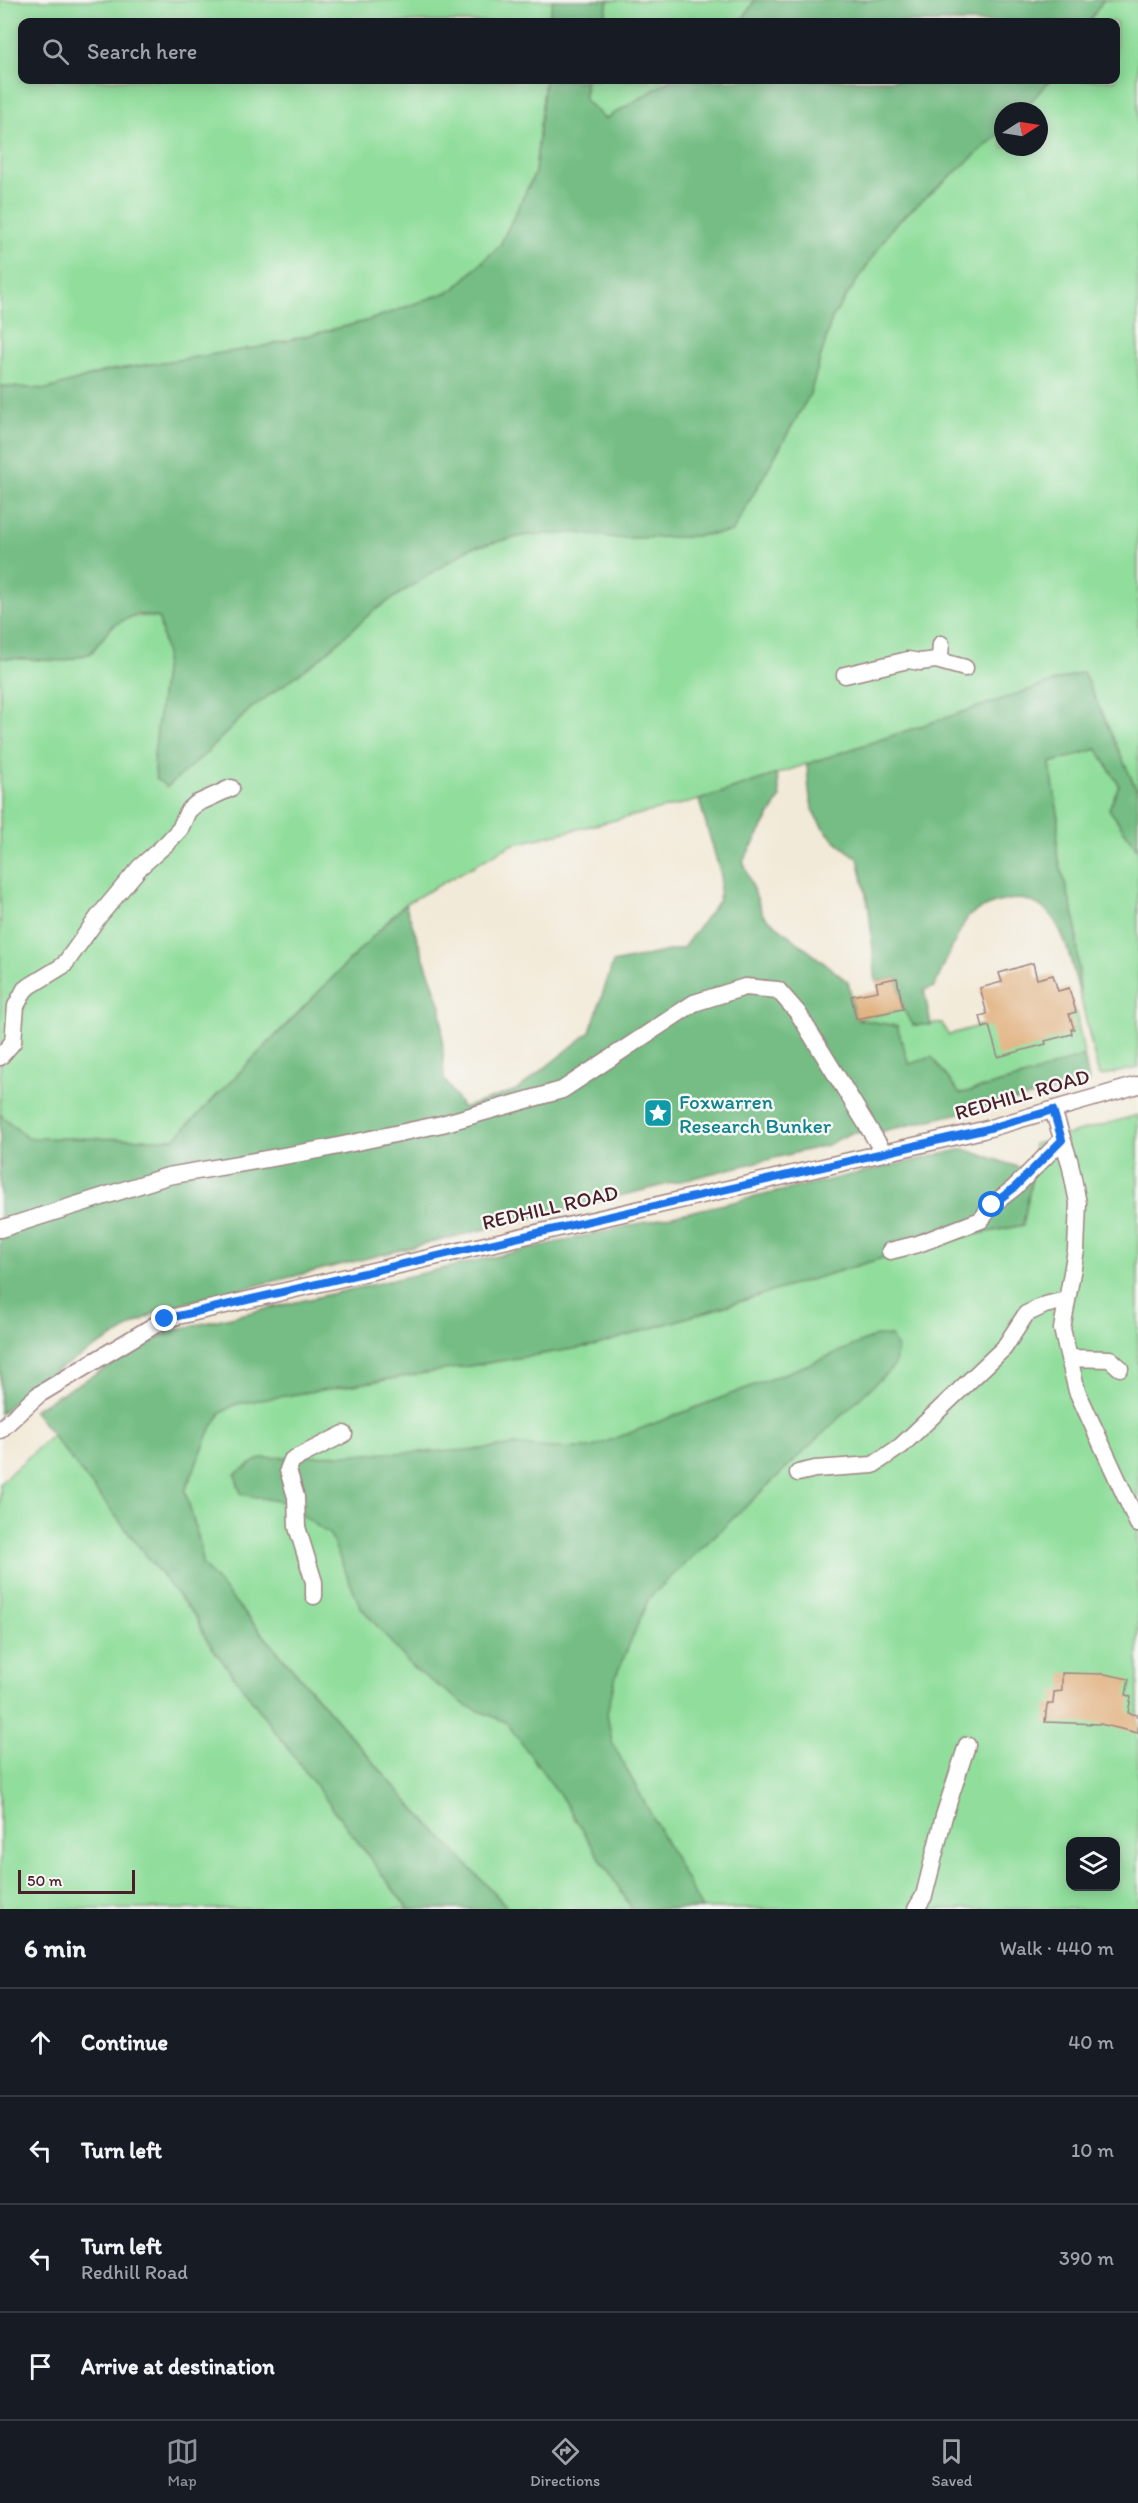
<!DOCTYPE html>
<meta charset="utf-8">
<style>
body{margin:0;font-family:Itim,sans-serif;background:#20242c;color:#f1f3f6}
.controls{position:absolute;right:18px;bottom:18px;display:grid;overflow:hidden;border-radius:12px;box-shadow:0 3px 15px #0003}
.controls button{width:54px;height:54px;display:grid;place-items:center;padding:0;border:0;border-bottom:2px solid #363941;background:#171b24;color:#f1f3f6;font:30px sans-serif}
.compass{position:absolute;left:994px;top:102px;width:54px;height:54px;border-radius:50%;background:#171b24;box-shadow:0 3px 15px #0003;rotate:78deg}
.scale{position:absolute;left:18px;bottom:15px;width:117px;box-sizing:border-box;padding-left:6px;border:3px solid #4a1f2b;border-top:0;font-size:16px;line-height:21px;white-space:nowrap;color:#4a1f2b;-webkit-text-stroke:4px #f6f6f2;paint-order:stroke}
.stop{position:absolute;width:18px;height:18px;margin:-14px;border:4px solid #1a73e8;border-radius:50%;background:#fff}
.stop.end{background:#1a73e8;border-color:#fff;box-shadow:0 2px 6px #0008}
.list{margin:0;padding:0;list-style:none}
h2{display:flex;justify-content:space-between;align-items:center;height:78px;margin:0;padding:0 24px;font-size:26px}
h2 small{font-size:20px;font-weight:400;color:#9ea1a6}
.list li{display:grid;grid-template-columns:39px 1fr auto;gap:18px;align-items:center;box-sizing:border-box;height:108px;padding:0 24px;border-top:2px solid #363941}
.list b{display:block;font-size:22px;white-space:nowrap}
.list p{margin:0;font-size:20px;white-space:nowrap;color:#9ea1a6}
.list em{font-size:20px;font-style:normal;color:#9ea1a6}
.icon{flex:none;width:33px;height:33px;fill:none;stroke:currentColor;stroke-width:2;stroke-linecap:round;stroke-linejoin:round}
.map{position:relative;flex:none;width:1138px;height:1909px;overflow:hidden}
.search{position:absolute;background:#171b24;box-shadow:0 3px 15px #0003;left:18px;right:18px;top:18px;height:66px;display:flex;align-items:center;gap:15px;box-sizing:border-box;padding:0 21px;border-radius:12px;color:#9ea1a6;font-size:22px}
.sheet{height:510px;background:#171b24}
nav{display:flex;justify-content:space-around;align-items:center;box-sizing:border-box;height:84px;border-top:2px solid #363941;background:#171b24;font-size:16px;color:#9ea1a6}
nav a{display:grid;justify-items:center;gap:3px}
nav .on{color:#8c9099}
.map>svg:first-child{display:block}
.green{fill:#91de9c;stroke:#6e7e64;stroke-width:1.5;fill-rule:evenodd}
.forest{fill:#74bd84;stroke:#5f6e58;stroke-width:1.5}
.building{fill:#e2b383}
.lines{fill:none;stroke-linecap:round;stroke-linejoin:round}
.minor-casing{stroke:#9e8482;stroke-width:19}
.minor{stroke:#fff;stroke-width:16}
.route{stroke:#1a73e8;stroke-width:8}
.labels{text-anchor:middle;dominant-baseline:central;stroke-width:5;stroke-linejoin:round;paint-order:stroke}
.street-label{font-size:21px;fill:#4a1f2b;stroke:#f6f6f2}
.culture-label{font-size:21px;fill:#0d838f;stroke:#f6f6f2;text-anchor:start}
</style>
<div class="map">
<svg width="1138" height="1909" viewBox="0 0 1138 1909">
<rect width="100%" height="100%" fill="#f6f6f2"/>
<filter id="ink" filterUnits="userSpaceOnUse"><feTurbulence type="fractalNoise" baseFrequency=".0167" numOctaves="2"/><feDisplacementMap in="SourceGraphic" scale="12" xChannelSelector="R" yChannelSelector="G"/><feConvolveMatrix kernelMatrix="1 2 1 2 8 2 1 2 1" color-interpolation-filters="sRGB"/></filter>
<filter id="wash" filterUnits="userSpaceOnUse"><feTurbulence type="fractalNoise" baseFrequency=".008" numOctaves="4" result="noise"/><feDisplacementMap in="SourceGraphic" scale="24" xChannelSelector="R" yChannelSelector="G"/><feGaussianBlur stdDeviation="1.35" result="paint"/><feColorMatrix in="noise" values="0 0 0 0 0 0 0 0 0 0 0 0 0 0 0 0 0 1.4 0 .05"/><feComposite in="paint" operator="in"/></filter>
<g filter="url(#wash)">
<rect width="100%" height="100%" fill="#f2ead8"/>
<path class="green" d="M 0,0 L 553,0 L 548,22 L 22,22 L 22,80 L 545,80 L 535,173 L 500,245 L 453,290 L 367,321 L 261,347 L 106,371 L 48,389 L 0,386 Z
M 608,0 L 755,0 L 741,22 L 604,22 Z
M 1103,0 L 1138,0 L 1138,793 L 1083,672 L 699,800 L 511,845 L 405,904 L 174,1139 L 27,1138 L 0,1114 L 0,658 L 91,653 C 113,624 120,611 159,618 L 166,655 L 154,756 L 156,779 L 204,755 L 250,709 L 317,661 L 373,611 L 470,548 L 527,535 L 576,533 L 618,538 L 683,537 L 732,532 L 810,394 L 832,318 L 894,225 L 1003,131 L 1003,147 L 1039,147 L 1039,111 L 1022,111 L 1050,80 L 1116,80 L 1116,22 L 1089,22 Z
M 585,80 L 671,80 L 605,119 L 585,100 Z
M 1097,749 L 1119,785 L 1109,809 L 1138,850 L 1138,1068 L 1099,1076 L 1080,995 L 1076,923 L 1057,854 L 1058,814 L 1049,763 Z
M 903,1009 L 913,1025 L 942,1023 L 948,1035 L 982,1025 L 983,1027 L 989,1026 L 1044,1037 L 1073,1029 L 1067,1015 L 1076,1012 L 1084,1055 L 1030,1075 L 959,1094 L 932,1058 L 909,1065 L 856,1019 Z
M 1138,1115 L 1138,1909 L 509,1909 L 406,1800 L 202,1564 L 200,1544 L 185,1491 L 212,1426 L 221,1413 L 236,1404 L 597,1345 L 928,1244 L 1023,1225 L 1033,1172 L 1034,1144 ZM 1070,1842 L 1116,1842 L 1116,1886 L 1070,1886 Z
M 52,1435 L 196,1617 L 207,1639 L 408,1909 L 0,1909 L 0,1483 Z"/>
<path class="forest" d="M 553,0 L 608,0 L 604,22 L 548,22 Z
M 755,0 L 1103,0 L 1089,22 L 741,22 Z
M 545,80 L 585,80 L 585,100 L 605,119 L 671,80 L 1050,80 L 1022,111 L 1003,111 L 1003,131 L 894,225 L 832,318 L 810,394 L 732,532 L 683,537 L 618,538 L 576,533 L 527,535 L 470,548 L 373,611 L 317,661 L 250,709 L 204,755 L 167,787 L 156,779 L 154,756 L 166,655 L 159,618 L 136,614 L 112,626 L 91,653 L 64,661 L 0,658 L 0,386 L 48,389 L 106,371 L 261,347 L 367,321 L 453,290 L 500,245 L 535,173 Z
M 1083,672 L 1138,793 L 1138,850 L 1109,809 L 1119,785 L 1097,749 L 1050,763 L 1058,814 L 1057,854 L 1076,923 L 1080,995 C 1068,955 1062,892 1007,900 C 996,902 978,908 969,916 C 962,922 940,975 934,987 L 924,990 L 931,1025 L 913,1025 L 903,1009 L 897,978 L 876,982 L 869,909 L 858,858 C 840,846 817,828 812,806 C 808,793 808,778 807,764 Z
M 777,774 L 780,798 L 743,861 L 763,915 L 848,982 L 856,1019 L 897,1026 L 909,1064 L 932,1057 L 960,1094 L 1030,1075 L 1084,1055 L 1089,1083 L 879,1132 L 851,1133 L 827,1145 L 161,1309 L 31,1385 L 0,1414 L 0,1114 L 27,1138 L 174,1139 L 405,904 L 441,1007 L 444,1079 L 463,1108 L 517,1090 L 590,1032 L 613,963 L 683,948 L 719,900 L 721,875 L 699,800 Z
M 964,1149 L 1033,1172 L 1023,1225 L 928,1244 L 597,1345 L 236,1404 L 221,1413 L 212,1426 L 185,1491 L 200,1544 L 202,1564 L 406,1800 L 509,1909 L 408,1909 L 206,1639 L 196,1617 L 166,1581 L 33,1410 L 170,1331 Z
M 876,1336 L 891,1336 L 897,1348 L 895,1365 L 649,1598 L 616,1676 L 607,1713 L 612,1742 L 702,1909 L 632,1909 L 562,1798 L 506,1722 L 467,1706 L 413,1668 L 360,1606 L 330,1535 L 283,1502 L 241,1494 L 235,1474 L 261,1458 L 471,1450 L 517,1445 L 551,1448 L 590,1448 L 812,1363 Z"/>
<g id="blocks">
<path class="building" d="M 1033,963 L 1037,979 L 1053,975 L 1058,991 L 1069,988 L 1076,1012 L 1069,1014 L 1074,1029 L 1071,1029 L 1072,1034 L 1045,1041 L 1046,1044 L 998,1057 L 989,1026 L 983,1028 L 980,1016 L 987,1014 L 980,988 L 1002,982 L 999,973 Z
M 897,978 L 903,1009 L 856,1019 L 851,996 L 878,991 L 876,982 Z
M 1062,1673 L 1105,1674 L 1129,1679 L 1126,1695 L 1131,1697 L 1128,1713 L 1138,1715 L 1138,1733 L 1100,1724 L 1045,1722 L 1047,1704 L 1053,1704 L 1054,1692 L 1062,1691 Z"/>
</g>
</g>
<g filter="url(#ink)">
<use href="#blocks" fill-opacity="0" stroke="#9e8482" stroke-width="1.5"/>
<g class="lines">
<g class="minor-casing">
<path id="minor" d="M 936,660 L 940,656 L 941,644
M 845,675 L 908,660 L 920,662 L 936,660 L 965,668
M 0,1057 L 13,1042 L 16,1006 L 25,989 L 64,965 L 99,916 L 140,867 L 166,844 L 180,829 L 188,811 L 196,804 L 231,788
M 1053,1110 L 1070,1163 L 1078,1203 L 1076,1250 L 1062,1329 L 1069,1358 L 1110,1359 L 1120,1368
M 0,1229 L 168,1176 L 324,1149 L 442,1124 L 562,1090 L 694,1003 L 745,987 L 778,990 L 798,1013 L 884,1153
M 890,1251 L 918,1244 L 981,1220 L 992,1205 L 1014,1188 L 1062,1140
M 1069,1358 L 1077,1391 L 1138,1524
M 0,1430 L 38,1395 L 165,1319 L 983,1130 L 1138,1085
M 798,1473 L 815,1469 L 873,1465 L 901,1446 L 1004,1348 L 1026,1314 L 1045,1305 L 1066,1300
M 314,1596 L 314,1582 L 297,1527 L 296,1497 L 288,1470 L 292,1460 L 344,1434
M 916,1909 L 924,1896 L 944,1816 L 967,1745"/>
</g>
<use href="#minor" class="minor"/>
</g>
</g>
<g class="lines" filter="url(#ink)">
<path class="route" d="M 165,1319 L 983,1130 L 1053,1110 L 1062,1140 L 1014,1188 L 992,1205"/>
</g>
<defs>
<g id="sight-square" transform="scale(1.5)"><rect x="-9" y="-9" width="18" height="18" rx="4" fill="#0f9aa8" stroke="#f6f6f2"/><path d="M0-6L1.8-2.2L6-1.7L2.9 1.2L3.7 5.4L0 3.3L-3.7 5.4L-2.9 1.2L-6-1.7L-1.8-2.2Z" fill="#fff"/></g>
</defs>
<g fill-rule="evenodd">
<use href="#sight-square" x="658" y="1113"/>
</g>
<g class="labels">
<g class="street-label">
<text transform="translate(1022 1094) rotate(-16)">REDHILL ROAD</text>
<text transform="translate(550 1207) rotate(-13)">REDHILL ROAD</text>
</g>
<g class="culture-label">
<text x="679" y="1101">Foxwarren<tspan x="679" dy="24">Research Bunker</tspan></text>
</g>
</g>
</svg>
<div class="controls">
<button><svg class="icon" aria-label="layers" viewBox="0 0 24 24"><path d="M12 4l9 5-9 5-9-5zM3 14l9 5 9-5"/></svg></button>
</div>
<svg class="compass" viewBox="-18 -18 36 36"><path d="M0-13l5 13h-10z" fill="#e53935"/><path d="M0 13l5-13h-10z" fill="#9ea1a6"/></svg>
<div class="scale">50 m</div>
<div class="stop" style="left:992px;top:1205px"></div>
<div class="stop end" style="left:165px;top:1319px"></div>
<div class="search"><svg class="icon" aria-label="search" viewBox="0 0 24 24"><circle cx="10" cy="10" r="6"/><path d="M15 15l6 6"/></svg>Search here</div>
</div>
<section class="sheet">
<h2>6 min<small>Walk · 440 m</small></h2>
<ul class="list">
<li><svg class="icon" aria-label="ahead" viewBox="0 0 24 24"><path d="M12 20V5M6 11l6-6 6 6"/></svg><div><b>Continue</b></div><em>40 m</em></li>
<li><svg class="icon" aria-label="left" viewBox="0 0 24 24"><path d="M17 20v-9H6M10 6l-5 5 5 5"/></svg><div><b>Turn left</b></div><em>10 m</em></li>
<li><svg class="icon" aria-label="left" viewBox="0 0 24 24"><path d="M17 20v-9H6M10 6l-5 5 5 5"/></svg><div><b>Turn left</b><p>Redhill Road</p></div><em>390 m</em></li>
<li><svg class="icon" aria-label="arrive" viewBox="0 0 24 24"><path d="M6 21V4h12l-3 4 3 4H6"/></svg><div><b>Arrive at destination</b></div></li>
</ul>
</section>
<nav>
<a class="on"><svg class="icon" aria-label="map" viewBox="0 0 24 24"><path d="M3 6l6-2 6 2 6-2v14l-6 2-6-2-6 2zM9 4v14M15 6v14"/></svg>Map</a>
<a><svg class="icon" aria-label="directions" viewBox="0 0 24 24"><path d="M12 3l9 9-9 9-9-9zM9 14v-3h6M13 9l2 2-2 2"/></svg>Directions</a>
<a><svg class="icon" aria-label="saved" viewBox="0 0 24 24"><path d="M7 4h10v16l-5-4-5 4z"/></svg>Saved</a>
</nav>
